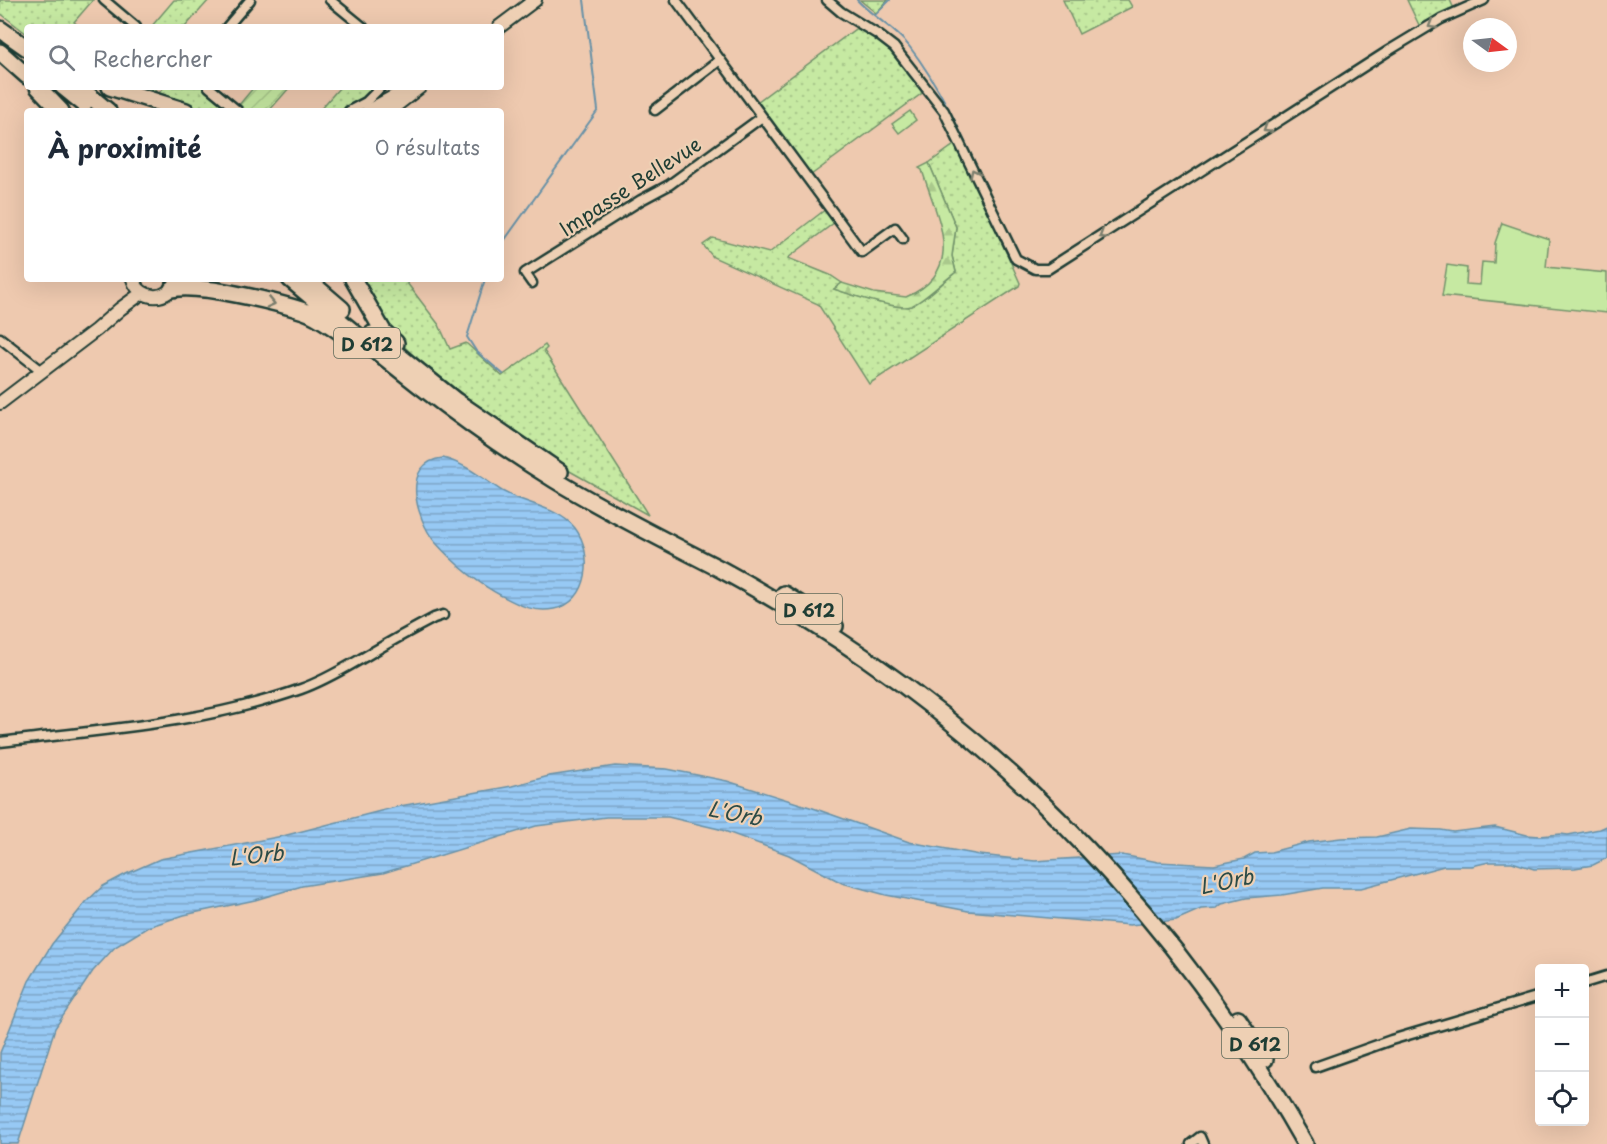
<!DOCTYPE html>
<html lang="fr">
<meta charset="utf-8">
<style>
body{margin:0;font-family:"Playpen Sans",sans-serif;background:#f2f2f3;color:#1f2937}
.controls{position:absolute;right:18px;bottom:18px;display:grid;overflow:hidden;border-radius:6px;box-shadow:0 6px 24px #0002}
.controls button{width:54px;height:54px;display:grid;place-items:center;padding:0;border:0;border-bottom:2px solid #e0e1e3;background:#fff;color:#1f2937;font:30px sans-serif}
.compass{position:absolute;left:1463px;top:18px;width:54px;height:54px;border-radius:50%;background:#fff;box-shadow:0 6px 24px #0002;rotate:105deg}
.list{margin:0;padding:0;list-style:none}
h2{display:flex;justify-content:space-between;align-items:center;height:78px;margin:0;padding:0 24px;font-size:26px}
h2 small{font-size:20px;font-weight:400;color:#747a83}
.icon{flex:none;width:33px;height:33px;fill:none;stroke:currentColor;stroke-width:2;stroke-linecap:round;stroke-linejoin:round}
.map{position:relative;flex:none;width:1607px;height:1144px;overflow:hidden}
.search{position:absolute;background:#fff;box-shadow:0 6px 24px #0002;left:24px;top:24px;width:480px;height:66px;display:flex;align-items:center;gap:15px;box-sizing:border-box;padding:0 21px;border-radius:6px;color:#747a83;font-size:22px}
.panel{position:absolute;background:#fff;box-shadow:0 6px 24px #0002;left:24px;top:108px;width:480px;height:174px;border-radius:6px}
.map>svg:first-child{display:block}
.grass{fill:url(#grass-dots);stroke:#72936b;stroke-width:1.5}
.forest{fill:url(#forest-firs);stroke:#72936b;stroke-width:1.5}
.park{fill:#c6e9a2;stroke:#72936b;stroke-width:1.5}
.garden{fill:url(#garden-furrows);stroke:#72936b;stroke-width:1.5}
.water{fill:url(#water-rules);stroke:#6791a7;stroke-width:1.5}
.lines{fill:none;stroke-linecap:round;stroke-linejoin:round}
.stream{stroke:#6791a7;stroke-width:2}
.street-casing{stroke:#1f3d34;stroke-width:13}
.secondary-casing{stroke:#1f3d34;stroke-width:16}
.highway-casing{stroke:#1f3d34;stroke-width:20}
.street{stroke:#eed0b4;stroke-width:8}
.secondary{stroke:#eed0b4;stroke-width:12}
.highway{stroke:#eed0b4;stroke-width:15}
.oneway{stroke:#7c7f6e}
.labels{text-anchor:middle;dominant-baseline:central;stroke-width:4.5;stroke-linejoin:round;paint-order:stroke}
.shield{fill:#eed0b4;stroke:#5d695a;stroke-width:1.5}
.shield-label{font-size:18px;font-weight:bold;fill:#1f3d34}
.street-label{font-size:20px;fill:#1f3d34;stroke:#eed0b4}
.water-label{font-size:21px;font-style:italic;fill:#2b4b47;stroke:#eed0b4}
</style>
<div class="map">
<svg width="1607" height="1144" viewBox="0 0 1607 1144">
<defs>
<pattern id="grass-dots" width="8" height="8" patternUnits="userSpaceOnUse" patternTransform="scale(1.5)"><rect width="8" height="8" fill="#c6e9a2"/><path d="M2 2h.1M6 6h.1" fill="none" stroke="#aac98c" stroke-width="1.8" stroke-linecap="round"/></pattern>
<pattern id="forest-firs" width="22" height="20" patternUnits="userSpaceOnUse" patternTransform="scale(1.5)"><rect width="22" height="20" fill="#c6e9a2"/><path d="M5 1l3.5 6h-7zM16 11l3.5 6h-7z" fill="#aac98c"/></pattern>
<pattern id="garden-furrows" width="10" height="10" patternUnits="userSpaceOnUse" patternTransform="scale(1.5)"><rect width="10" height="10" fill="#c6e9a2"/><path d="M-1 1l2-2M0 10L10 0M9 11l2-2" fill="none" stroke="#aac98c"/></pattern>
<pattern id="water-rules" width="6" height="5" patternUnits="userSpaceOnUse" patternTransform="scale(1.5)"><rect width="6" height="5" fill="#97c9f4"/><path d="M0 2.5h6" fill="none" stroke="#7ba4c6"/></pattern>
</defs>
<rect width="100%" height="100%" fill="#eec9af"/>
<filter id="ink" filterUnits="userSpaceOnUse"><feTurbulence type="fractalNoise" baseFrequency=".0167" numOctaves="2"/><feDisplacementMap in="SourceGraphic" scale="12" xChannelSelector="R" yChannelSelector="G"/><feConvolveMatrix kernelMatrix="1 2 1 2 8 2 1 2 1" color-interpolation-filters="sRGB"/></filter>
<g filter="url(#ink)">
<path class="grass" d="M 0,0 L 93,0 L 74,22 L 80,27 L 27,27 L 27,34 L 0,13 Z
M 174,0 L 209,0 L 185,27 L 151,27 Z
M 860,0 L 888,0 L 876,13 Z
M 1063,0 L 1128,0 L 1132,7 L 1079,34 Z
M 1407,0 L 1450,0 L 1454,9 L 1420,27 Z
M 858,27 L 880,40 L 892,49 L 925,91 L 811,175 L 757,102 Z
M 125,87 L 152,87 L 159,93 L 164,87 L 206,87 L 235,111 L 200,111 Z
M 340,87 L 377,87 L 367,97 L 345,111 L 319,111 Z
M 957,143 L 1020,283 L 1019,286 L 869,384 L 818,304 L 713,257 L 703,245 L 713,238 L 769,253 L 826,209 L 835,222 L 788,258 L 830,275 L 842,283 L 834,289 L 877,302 L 909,307 L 929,295 L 956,272 L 952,256 L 956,227 L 929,163 Z
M 356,279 L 404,279 L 439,325 L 450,349 L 466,343 L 502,376 L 545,345 L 547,348 L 544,351 L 648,515 L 559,465 L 518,438 L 413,355 L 384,327 Z"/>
<path class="forest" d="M 929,163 L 956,227 L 952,256 L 956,272 C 943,281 925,300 911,306 C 898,311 849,294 834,289 L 842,283 L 874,293 L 906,297 C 969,270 936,216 922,170 L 919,168 Z"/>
<path class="park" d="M 910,111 L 916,120 L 899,133 L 892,124 Z
M 1502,223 L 1549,239 L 1546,267 L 1607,273 L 1607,313 L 1442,296 L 1447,265 L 1467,268 L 1466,284 L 1480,285 L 1482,262 L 1494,263 L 1495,243 Z"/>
<path class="garden" d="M 254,87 L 290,87 L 269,111 L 246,111 L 239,105 Z"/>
<path class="water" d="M 443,458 C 466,464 482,478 502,491 C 524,504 558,507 575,528 C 594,553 590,603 554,609 C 534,613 519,605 502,596 C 477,583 454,563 435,542 C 416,519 400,462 443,458 Z
M 615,766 L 667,769 L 727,781 L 813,808 L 909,842 L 980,855 L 1035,861 L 1122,855 L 1158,862 L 1214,865 L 1244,859 L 1255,853 L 1271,852 L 1309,842 L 1341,838 L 1377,837 L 1411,829 L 1441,830 L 1453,832 L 1495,827 L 1527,835 L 1540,836 L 1561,834 L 1568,835 L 1600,829 L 1607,826 L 1607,858 L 1593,865 L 1575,868 L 1534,869 L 1512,862 L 1489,862 L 1472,866 L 1444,866 L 1361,888 L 1323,888 L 1282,895 L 1246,898 L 1222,904 L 1217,908 L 1201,909 L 1176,920 L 1130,925 L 968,911 L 886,895 L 842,883 L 789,855 L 719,829 L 668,817 L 606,817 L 536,826 L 383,873 L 302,886 L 255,900 L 184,915 L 148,927 L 115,947 L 93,971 L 55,1028 L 18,1144 L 0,1144 L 0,1053 L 29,981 L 52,944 L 86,902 L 103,886 L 126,874 L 160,859 L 283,836 L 400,806 L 512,786 L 549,776 Z"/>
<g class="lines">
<path class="stream" d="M 857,0 C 873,17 895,28 909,46 C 947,95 970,154 996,209
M 875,15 L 890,0
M 501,245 L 598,110 L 584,0
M 485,279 L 467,337 L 476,351 L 503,374"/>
<g class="street-casing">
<path id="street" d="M 104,0 L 136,27
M 330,0 L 363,27
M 676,0 L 862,252 L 895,228 L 903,239
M 827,0 L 841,12 L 877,34 L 894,47 L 944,111 L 1016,259 L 1035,269 L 1048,269 L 1388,51 L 1441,19 L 1484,0
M 227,27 L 250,0
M 209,87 L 238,111
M 655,110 L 720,60
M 349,111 L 366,102 L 381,87
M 532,283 L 525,273 L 641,200 L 669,185 L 762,117
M 0,338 L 42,371
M 0,742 C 101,730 205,723 301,689 C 324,681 345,668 366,656 C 388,643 411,630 434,618 L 443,615
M 1584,983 L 1607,976
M 1315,1067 L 1391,1040 L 1540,996
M 1191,1144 L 1200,1137 L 1203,1144"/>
</g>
<g class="secondary-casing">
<path id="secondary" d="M 499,27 L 535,0
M 368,111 L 411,87
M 389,111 L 420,87
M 133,279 C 140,302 170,302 177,279
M 0,403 L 96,330 L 120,309 L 142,293"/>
</g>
<g class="highway-casing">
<path id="highway" d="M 0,29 L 27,48
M 0,52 L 27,76
M 38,87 L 61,111
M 63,87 L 84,104
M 79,87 L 108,111
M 110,87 L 186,111
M 290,279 C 375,351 460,422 555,480 C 609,513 666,541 722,570 C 772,597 820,627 867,659 C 1047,783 1197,954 1305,1144
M 307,279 L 342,309
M 353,279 L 383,331 L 396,343
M 172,289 C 199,283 276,302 304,311 C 317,315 328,324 340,332
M 372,334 L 456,401 L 560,472
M 784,594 L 835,626
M 1238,1019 L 1265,1059"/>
</g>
<use href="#street" class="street"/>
<use href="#secondary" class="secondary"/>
<use href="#highway" class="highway"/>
</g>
<defs><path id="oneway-chevron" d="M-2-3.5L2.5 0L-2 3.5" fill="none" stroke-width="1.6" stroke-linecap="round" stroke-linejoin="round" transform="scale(1.5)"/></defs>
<g class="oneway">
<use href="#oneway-chevron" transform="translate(1432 25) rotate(149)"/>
<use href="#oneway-chevron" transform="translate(1267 129) rotate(147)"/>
<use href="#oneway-chevron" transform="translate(974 173) rotate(-116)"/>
<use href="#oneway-chevron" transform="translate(1103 235) rotate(148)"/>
<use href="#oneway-chevron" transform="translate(271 303) rotate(13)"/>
</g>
</g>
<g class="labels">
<g class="shield">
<rect x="334" y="328" width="66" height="30" rx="4.5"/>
<rect x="776" y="594" width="66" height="30" rx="4.5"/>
<rect x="1222" y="1028" width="66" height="30" rx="4.5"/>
</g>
<g class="shield-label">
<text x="367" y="343">D 612</text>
<text x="809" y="609">D 612</text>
<text x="1255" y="1043">D 612</text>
</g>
<g class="street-label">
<text transform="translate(630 186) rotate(-33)">Impasse Bellevue</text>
</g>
<g class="water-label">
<text transform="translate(735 812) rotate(11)">L'Orb</text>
<text transform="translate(256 854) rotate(-6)">L'Orb</text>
<text transform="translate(1226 880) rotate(-12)">L'Orb</text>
</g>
</g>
</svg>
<div class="controls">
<button>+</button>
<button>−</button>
<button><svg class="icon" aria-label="locate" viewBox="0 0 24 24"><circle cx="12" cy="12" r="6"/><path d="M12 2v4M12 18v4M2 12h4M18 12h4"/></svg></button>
</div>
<svg class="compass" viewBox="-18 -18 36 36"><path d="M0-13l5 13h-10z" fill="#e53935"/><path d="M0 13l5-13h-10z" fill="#747a83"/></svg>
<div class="search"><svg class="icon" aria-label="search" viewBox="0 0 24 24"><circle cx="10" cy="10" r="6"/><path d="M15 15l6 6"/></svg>Rechercher</div>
<section class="panel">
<h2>À proximité<small>0 résultats</small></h2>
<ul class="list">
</ul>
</section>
</div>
